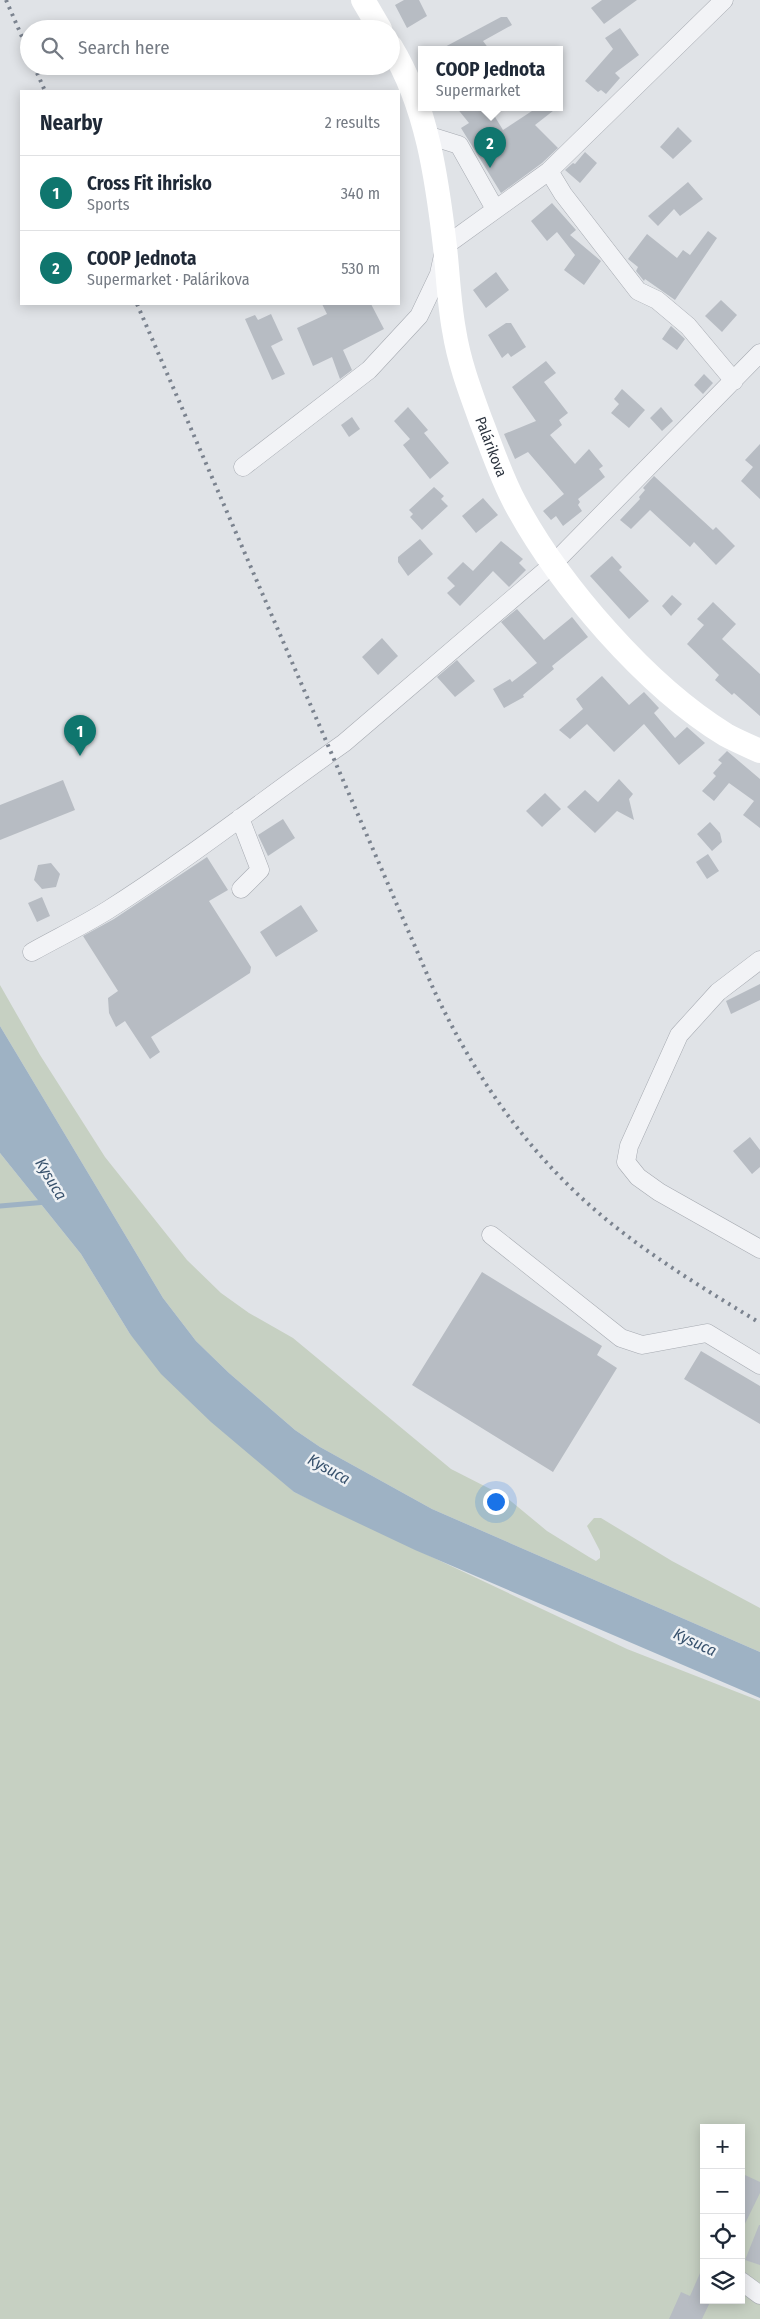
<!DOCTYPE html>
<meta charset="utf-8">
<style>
body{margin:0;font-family:"Fira Sans Condensed",sans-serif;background:#f2f2f3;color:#1f2937}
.controls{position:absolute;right:15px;bottom:15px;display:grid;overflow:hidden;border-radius:0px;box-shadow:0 2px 12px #0003}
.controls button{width:45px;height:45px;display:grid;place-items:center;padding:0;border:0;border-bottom:1px solid #e0e1e3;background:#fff;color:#1f2937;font:25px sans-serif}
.you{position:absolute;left:495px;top:1501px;width:18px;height:18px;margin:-12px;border:4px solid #fff;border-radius:50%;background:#1a73e8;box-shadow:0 0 0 8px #1a73e833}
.badge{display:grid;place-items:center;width:32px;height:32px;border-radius:50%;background:#0f766e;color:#fff;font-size:16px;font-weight:700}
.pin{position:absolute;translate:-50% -41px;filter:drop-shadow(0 1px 2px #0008)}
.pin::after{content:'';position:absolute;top:26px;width:18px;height:15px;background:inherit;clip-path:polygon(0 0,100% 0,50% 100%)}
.popup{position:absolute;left:418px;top:46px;width:145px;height:65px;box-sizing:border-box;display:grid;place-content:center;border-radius:0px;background:#fff;filter:drop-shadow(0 1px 4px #0005);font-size:16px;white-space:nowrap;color:#747a83}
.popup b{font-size:19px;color:#1f2937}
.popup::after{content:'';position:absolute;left:50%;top:100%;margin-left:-10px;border:10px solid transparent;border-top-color:#fff}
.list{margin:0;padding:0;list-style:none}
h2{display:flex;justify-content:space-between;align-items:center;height:65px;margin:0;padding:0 20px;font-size:21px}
h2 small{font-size:16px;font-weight:400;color:#747a83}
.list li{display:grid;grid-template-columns:32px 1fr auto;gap:15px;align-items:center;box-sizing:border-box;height:75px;padding:0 20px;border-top:1px solid #e0e1e3}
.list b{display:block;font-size:19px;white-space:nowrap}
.list p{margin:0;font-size:16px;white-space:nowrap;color:#747a83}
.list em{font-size:16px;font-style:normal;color:#747a83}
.icon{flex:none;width:28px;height:28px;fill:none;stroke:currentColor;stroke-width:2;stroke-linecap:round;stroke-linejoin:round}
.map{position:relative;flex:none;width:760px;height:2319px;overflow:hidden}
.search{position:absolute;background:#fff;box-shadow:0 2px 12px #0003;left:20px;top:20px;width:380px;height:55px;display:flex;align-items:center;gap:12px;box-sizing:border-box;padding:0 18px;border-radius:28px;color:#747a83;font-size:19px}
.panel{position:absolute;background:#fff;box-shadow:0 2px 12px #0003;left:20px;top:90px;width:380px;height:215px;border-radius:0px}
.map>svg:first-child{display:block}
.green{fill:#c6d0c2;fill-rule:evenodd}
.water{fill:#9eb2c4}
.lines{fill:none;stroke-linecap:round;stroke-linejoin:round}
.stream{stroke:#9eb2c4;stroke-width:5}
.building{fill:#b7bcc3}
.street-casing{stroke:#a6aab1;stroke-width:19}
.street{stroke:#f2f3f6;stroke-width:18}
.secondary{stroke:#fff;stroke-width:24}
.rail{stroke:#7b838f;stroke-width:4;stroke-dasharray:2.5 5;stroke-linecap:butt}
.labels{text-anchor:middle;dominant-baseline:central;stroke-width:5;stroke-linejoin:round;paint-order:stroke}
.street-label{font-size:15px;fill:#2a323d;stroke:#eff2f5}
.water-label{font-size:16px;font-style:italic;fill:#38526d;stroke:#eff2f5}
</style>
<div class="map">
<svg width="760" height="2319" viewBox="0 0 760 2319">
<rect width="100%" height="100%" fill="#e0e3e7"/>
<path class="green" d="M 0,985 L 40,1055 L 105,1157 L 187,1260 L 221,1293 L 249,1313 L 293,1338 L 451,1469 L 506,1497 L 547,1531 L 589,1557 L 596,1561 L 600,1558 L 600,1551 L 587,1526 L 594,1518 L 601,1518 L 672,1561 L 760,1608 L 760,1652 L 432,1509 L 320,1447 L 295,1430 L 229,1373 L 196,1341 L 163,1298 L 0,1026 Z
M 0,1153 L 81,1254 L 130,1334 L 294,1492 L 627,1649 L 760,1701 L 760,2319 L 0,2319 ZM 704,2128 L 741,2128 L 741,2300 L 704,2300 Z"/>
<path class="water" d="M 0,1026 L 163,1298 L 196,1341 L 229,1373 L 295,1430 L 320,1447 L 432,1509 L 760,1652 L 760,1698 L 415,1550 L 322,1506 L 294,1492 L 211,1422 L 161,1374 L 130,1334 L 81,1254 L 0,1153 Z"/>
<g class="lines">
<path class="stream" d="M 0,1206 L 47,1202"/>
</g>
<path class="building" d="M 404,0 L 419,0 L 427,16 L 407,28 L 395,5 Z
M 602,0 L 637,0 L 604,24 L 591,8 Z
M 501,17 L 507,17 L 512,25 L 483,41 L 489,49 L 441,49 Z
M 620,28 L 639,55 L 615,73 L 620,78 L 606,94 L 601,90 L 598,92 L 585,81 L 613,49 L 605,38 Z
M 456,107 L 489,107 L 503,130 L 538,107 L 558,107 L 535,125 L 558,148 L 542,163 L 501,193 L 461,128 L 469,123 Z
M 678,127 L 692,141 L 673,159 L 660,147 Z
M 585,152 L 597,163 L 580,183 L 565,170 L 573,163 L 575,164 Z
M 688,182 L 703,199 L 680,216 L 674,209 L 658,226 L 648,216 Z
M 552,203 L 576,230 L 570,235 L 601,261 L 584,285 L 564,270 L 575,255 L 557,232 L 547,241 L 531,221 Z
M 708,231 L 717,238 L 675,300 L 645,279 L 644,281 L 636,271 L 638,267 L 628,259 L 647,234 L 677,258 L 683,250 L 690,255 Z
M 496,272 L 509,290 L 486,308 L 473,290 Z
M 721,300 L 737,315 L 722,332 L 705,316 Z
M 322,304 L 371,304 L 384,329 L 343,350 L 352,370 L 340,379 L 332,357 L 313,366 L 297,328 L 327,314 Z
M 271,314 L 283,340 L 271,346 L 285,374 L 272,380 L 245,319 L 255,315 L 258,320 Z
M 506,323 L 511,323 L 526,347 L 511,357 L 508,353 L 502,358 L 488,335 Z
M 671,326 L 685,339 L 677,350 L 662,339 Z
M 546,361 L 556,373 L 544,382 L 568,413 L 559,420 L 562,425 L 550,435 L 575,464 L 589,449 L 603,466 L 599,469 L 605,477 L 578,499 L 580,502 L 578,505 L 582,511 L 563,526 L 556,516 L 551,520 L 543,511 L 564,494 L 528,452 L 515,459 L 504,434 L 536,421 L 512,387 Z
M 704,374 L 713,383 L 703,394 L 694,385 Z
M 622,389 L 645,410 L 629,428 L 611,413 L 619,404 L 614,399 Z
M 408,407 L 428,430 L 424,433 L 449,463 L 430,479 L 403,445 L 410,439 L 394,421 Z
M 661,407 L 673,421 L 662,431 L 650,418 Z
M 352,417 L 360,429 L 349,437 L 341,425 Z
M 760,444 L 760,499 L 741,481 L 753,467 L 745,460 Z
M 654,476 L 713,530 L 716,527 L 735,546 L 716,565 L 694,542 L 690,547 L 650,510 L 631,529 L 620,520 L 640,499 L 639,497 L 645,490 L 643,488 Z
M 434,487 L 444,496 L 441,499 L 448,506 L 422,530 L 410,517 L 413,514 L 409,510 Z
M 483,498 L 498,515 L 476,533 L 462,516 Z
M 420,539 L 433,554 L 408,576 L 398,562 L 398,557 Z
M 501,541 L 523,559 L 519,563 L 526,570 L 509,587 L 493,571 L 460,606 L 447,593 L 455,586 L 447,578 L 463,562 L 473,571 Z
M 612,556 L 622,567 L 619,570 L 649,601 L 629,619 L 590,576 Z
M 672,595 L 682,604 L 671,616 L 662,606 Z
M 713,602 L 736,624 L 722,639 L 760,674 L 760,716 L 734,693 L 732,695 L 715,680 L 719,675 L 687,644 L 704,625 L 697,619 Z
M 517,609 L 544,640 L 572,617 L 588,637 L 552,666 L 554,669 L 523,695 L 524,697 L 504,708 L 493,689 L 510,679 L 512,682 L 537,663 L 501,622 Z
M 382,638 L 398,656 L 378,675 L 362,657 Z
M 457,660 L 475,681 L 455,697 L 437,677 Z
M 602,676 L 629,705 L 644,692 L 659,708 L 654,713 L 675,738 L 687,727 L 705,743 L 679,765 L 644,724 L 614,752 L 587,724 L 570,739 L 559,730 L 583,709 L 576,699 Z
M 727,751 L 760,779 L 760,828 L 743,815 L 754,801 L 729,783 L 714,801 L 702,791 L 716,776 L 713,773 L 722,763 L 718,760 Z
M 619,779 L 633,794 L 629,799 L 634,820 L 617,811 L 595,833 L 567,807 L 585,790 L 598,802 Z
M 63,780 L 75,810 L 0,840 L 0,805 Z
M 545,793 L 561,809 L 542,827 L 526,811 Z
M 283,819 L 295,838 L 268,856 L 258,835 Z
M 710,822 L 720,833 L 722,842 L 712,851 L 697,834 Z
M 708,854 L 719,871 L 707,879 L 696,862 Z
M 207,857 L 228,890 L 209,901 L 251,967 L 250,973 L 151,1037 L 160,1052 L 150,1059 L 125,1021 L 116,1027 L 109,1013 L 108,998 L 118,991 L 83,936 L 114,919 Z
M 51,863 L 60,874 L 56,887 L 42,889 L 34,880 L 38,865 Z
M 42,897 L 50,916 L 37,922 L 28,903 Z
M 301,905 L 318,931 L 276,957 L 260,932 Z
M 760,984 L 760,1000 L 731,1014 L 726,1001 Z
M 750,1137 L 760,1150 L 760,1167 L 752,1174 L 733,1151 Z
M 482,1272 L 602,1346 L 597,1355 L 617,1368 L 553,1472 L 412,1385 Z
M 701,1351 L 760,1386 L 760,1424 L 684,1379 Z
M 745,2175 L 760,2182 L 760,2193 L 741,2232 L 741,2183 Z
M 759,2225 L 760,2225 L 760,2265 L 745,2260 Z
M 704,2264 L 704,2300 L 711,2300 L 702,2319 L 669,2319 L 681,2292 L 690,2296 Z"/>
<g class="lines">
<g class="street-casing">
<path id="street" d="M 427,135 L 459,145 L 495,209
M 549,171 L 563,194 L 638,291 L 657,300 L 688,326 L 734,381
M 243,467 L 369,370 L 419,316 L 439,274 L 445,246 L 549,171 L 724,0
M 240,818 L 260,870 L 241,889
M 32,952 C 57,938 84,925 108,910 C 190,858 266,798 344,743 L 552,565 L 760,353
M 760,960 L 718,992 L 679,1035 L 629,1146 L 626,1162 L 638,1177 L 659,1192 L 760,1249
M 491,1235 L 621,1338 L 642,1345 L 707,1333 L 760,1365
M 741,2281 L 760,2295"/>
</g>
<use href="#street" class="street"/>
<g class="secondary">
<path d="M 363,0 L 380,29"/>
<path id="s1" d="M 391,47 C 427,106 437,179 445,247 C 448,274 449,303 454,330 C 459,362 470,391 481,421 C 492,449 501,477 515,503 C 559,585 646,686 726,735 C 737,741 749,746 760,751"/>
</g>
<path class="rail" d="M 6,0 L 29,53
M 34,66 L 45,91
M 137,304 L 433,988 C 479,1087 542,1173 630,1238 C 671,1269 716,1296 760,1323"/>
</g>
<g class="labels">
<g class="street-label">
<text stroke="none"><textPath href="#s1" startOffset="415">Palárikova</textPath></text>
</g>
<g class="water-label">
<text transform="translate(51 1179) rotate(59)">Kysuca</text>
<text transform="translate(329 1469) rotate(29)">Kysuca</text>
<text transform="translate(695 1642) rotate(25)">Kysuca</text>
</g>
</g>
</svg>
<div class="controls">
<button>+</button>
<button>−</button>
<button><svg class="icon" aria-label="locate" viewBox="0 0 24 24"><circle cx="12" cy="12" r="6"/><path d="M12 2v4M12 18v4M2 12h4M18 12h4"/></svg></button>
<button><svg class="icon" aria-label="layers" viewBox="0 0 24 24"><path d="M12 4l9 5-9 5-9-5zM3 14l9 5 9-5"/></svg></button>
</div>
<div class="you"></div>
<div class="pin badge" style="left:80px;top:756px">1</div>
<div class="pin badge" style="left:490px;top:168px">2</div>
<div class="popup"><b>COOP Jednota</b>Supermarket</div>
<div class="search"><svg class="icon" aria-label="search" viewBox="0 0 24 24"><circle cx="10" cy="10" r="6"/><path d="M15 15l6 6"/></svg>Search here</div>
<section class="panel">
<h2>Nearby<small>2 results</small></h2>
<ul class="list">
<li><span class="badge">1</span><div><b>Cross Fit ihrisko</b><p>Sports</p></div><em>340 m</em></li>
<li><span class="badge">2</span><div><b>COOP Jednota</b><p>Supermarket · Palárikova</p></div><em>530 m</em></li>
</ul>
</section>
</div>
